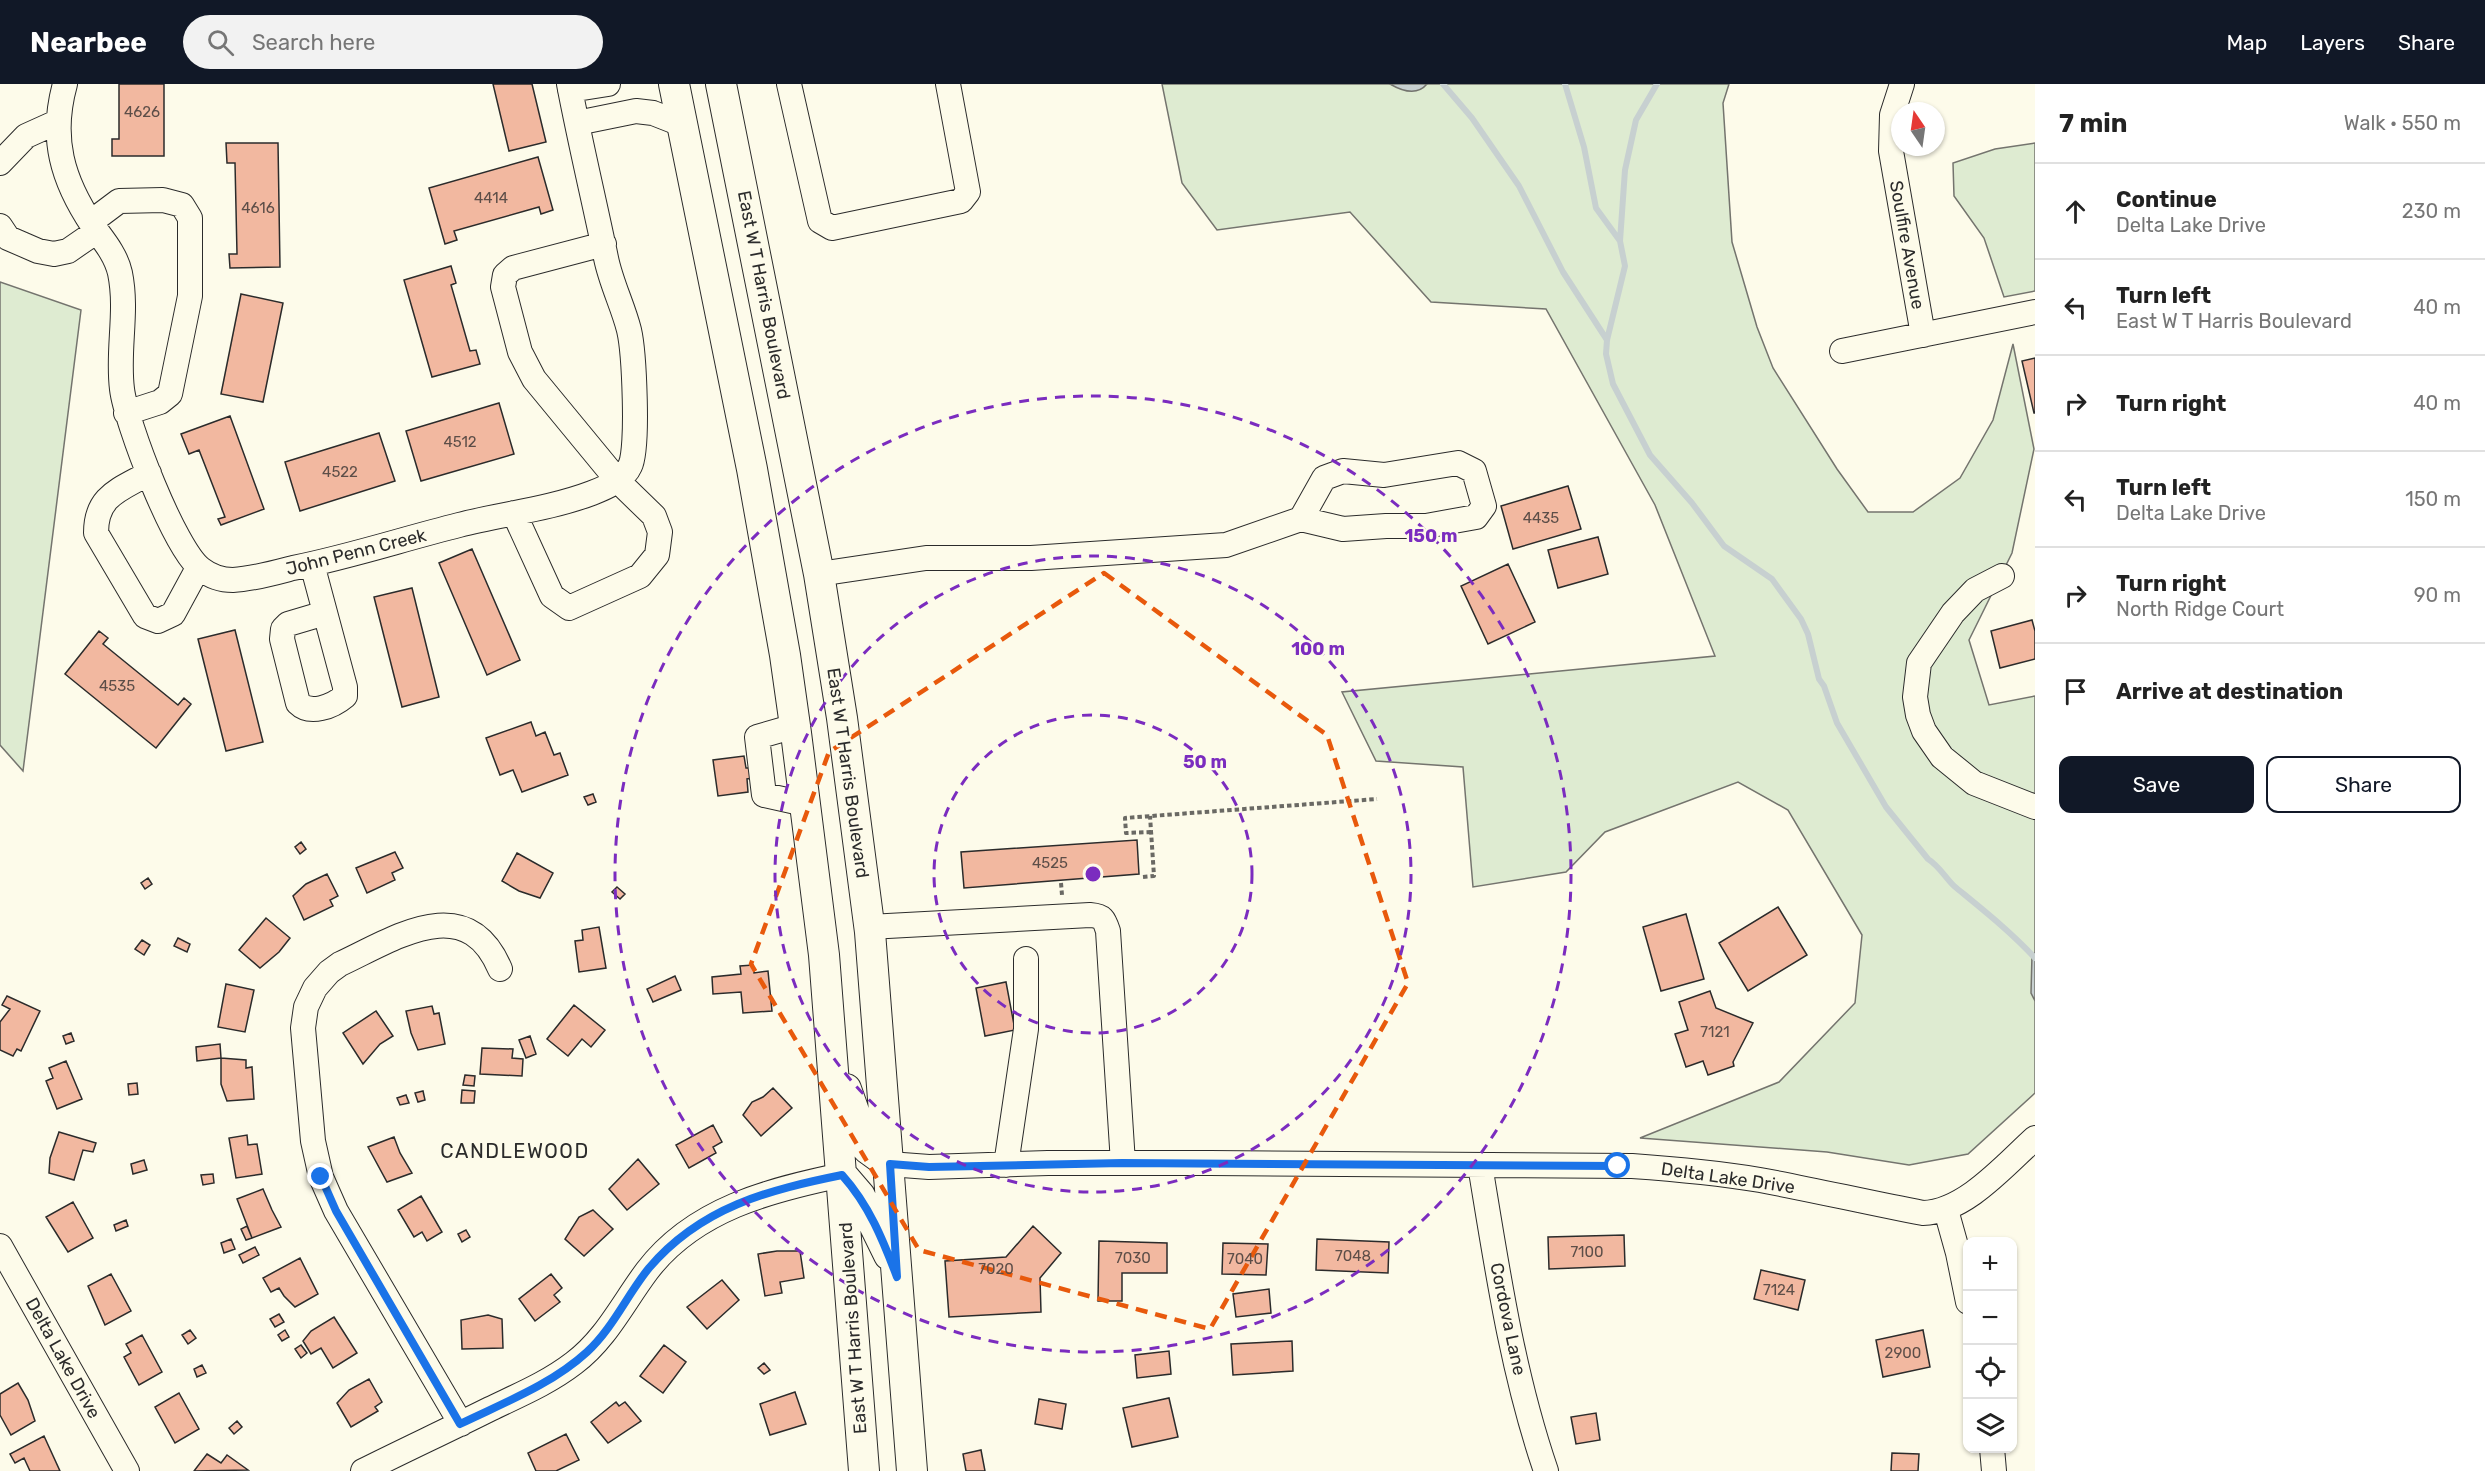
<!DOCTYPE html>
<meta charset="utf-8">
<style>
body{margin:0;font-family:Rubik,sans-serif;background:#f2f2f2;color:#222}
.controls{position:absolute;right:18px;bottom:18px;display:grid;overflow:hidden;border-radius:12px;box-shadow:0 2px 4px #0004}
.controls button{width:54px;height:54px;display:grid;place-items:center;padding:0;border:0;border-bottom:2px solid #e0e0e0;background:#fff;color:#222;font:30px sans-serif}
.compass{position:absolute;left:1891px;top:18px;width:54px;height:54px;border-radius:50%;background:#fff;box-shadow:0 2px 4px #0004;rotate:347deg}
.stop{position:absolute;width:18px;height:18px;margin:-14px;border:4px solid #1a73e8;border-radius:50%;background:#fff}
.stop.end{background:#1a73e8;border-color:#fff;box-shadow:0 2px 6px #0008}
.list{margin:0;padding:0;list-style:none}
h2{display:flex;justify-content:space-between;align-items:center;height:78px;margin:0;padding:0 24px;font-size:26px}
h2 small{font-size:20px;font-weight:400;color:#767676}
.list li{display:grid;grid-template-columns:39px 1fr auto;gap:18px;align-items:center;box-sizing:border-box;height:96px;padding:0 24px;border-top:2px solid #e0e0e0}
.list b{display:block;font-size:22px;white-space:nowrap}
.list p{margin:0;font-size:20px;white-space:nowrap;color:#767676}
.list em{font-size:20px;font-style:normal;color:#767676}
.actions{display:flex;gap:12px;padding:18px 24px}
.actions a{flex:1;padding:14px 0;border:2px solid #111827;border-radius:12px;text-align:center;font-size:21px;color:#111827}
.actions .main{background:#111827;color:#fff}
.icon{flex:none;width:33px;height:33px;fill:none;stroke:currentColor;stroke-width:2;stroke-linecap:round;stroke-linejoin:round}
.map{position:relative;flex:none;width:2035px;height:1387px;overflow:hidden}
header{display:flex;align-items:center;gap:36px;box-sizing:border-box;height:84px;padding:0 30px;background:#111827;color:#fff}
header strong{font-size:28px}
nav{display:flex;gap:33px;margin-inline-start:auto;font-size:21px}
.search{width:420px;height:54px;background:#f2f2f2;display:flex;align-items:center;gap:15px;box-sizing:border-box;padding:0 21px;border-radius:33px;color:#767676;font-size:22px}
main{display:flex}
aside{flex:1;background:#fff}
.map>svg:first-child{display:block}
.green{fill:#deebd1;stroke:#74746e;stroke-width:1.5}
.water{fill:#c7d0d0;stroke:#74746e;stroke-width:1.5}
.lines{fill:none;stroke-linecap:round;stroke-linejoin:round}
.stream{stroke:#c7d0d0;stroke-width:6}
.building{fill:#f2b8a0;stroke:#2b2b2b;stroke-width:1.5}
.minor-casing{stroke:#2b2b2b;stroke-width:26}
.major-casing{stroke:#2b2b2b;stroke-width:32}
.path{stroke:#6a6964;stroke-width:4;stroke-dasharray:4.5 3;stroke-linecap:butt}
.minor{stroke:#fdfbea;stroke-width:24}
.major{stroke:#fdfbea;stroke-width:30}
.route{stroke:#1a73e8;stroke-width:8}
.marked{fill:none;stroke:#e8590c;stroke-width:4.5;stroke-dasharray:12 8;stroke-linejoin:round}
.ring{fill:none;stroke:#7b2cbf;stroke-width:3;stroke-dasharray:10 8}
.labels{text-anchor:middle;dominant-baseline:central;stroke-width:4.5;stroke-linejoin:round;paint-order:stroke}
.number-label{font-size:15px;fill:#5d4e48}
.street-label{font-size:18px;fill:#2b2b2b;stroke:#fdfbea}
.neighbourhood-label{font-size:20px;letter-spacing:1.5px;fill:#2b2b2b;stroke:#fdfbea}
.centre{fill:#7b2cbf;stroke:#fdfbea;stroke-width:3}
.ring-label{font-size:18px;text-anchor:middle;font-weight:bold;fill:#7b2cbf;stroke:#fdfbea;stroke-width:4.5;stroke-linejoin:round;paint-order:stroke}
</style>
<header>
<strong>Nearbee</strong>
<div class="search"><svg class="icon" aria-label="search" viewBox="0 0 24 24"><circle cx="10" cy="10" r="6"/><path d="M15 15l6 6"/></svg>Search here</div>
<nav><a>Map</a><a>Layers</a><a>Share</a></nav>
</header>
<main>
<div class="map">
<svg width="2035" height="1387" viewBox="0 0 2035 1387">
<rect width="100%" height="100%" fill="#fdfbea"/>
<path class="green" d="M 1162,0 L 1729,0 L 1723,19 L 1732,158 L 1757,243 L 1773,284 L 1837,385 L 1868,428 L 1913,428 L 1960,394 L 1993,336 L 2013,260 L 2034,365 L 2012,469 L 1969,556 L 1989,621 L 2035,612 L 2035,1009 L 1968,1070 L 1909,1081 L 1827,1068 L 1640,1054 L 1779,998 L 1855,919 L 1862,851 L 1788,726 L 1738,698 L 1605,748 L 1566,788 L 1473,803 L 1463,683 L 1376,677 L 1342,608 L 1715,572 L 1655,421 L 1546,225 L 1431,218 L 1350,128 L 1217,146 L 1182,99 Z
M 2035,59 L 2035,207 L 2004,213 L 1984,154 L 1954,112 L 1953,79 L 1995,65 Z
M 0,198 L 81,226 L 23,687 L 0,661 Z"/>
<path class="water" d="M 1390,0 L 1427,0 C 1417,12 1402,7 1390,0 Z
M 2035,869 L 2035,917 L 2031,909 L 2032,871 Z"/>
<g class="lines">
<path class="stream" d="M 1443,0 L 1472,34 L 1519,102 L 1563,188 L 1607,256
M 1565,0 L 1584,63 L 1596,124 L 1620,157
M 1657,0 L 1636,36 L 1625,86 L 1620,157 L 1625,182 L 1607,256 L 1606,270 L 1613,300 L 1650,371 L 1692,419 L 1724,462 L 1772,495 L 1801,535 L 1808,550 L 1819,595 L 1824,602 L 1837,639 L 1886,723 L 1928,775 C 1939,782 1945,793 1954,802 C 1982,825 2010,847 2035,874"/>
</g>
<path class="building" d="M 119,0 L 164,0 L 164,72 L 112,72 L 112,55 L 119,55 Z
M 493,0 L 532,0 L 546,58 L 509,67 Z
M 226,59 L 278,59 L 280,183 L 230,184 L 229,170 L 237,170 L 235,79 L 227,79 Z
M 538,73 L 553,126 L 541,130 L 539,123 L 454,147 L 457,156 L 445,160 L 429,104 Z
M 451,182 L 456,199 L 451,201 L 470,267 L 476,266 L 480,280 L 432,293 L 404,196 Z
M 241,210 L 283,219 L 263,318 L 221,310 Z
M 2035,274 L 2035,329 L 2034,329 L 2022,277 Z
M 499,319 L 514,370 L 421,397 L 406,347 Z
M 230,332 L 264,425 L 221,441 L 218,435 L 225,433 L 199,366 L 189,370 L 181,350 Z
M 379,349 L 395,397 L 300,427 L 285,378 Z
M 1568,402 L 1581,445 L 1513,465 L 1501,422 Z
M 1598,453 L 1608,490 L 1558,504 L 1548,466 Z
M 472,465 L 520,576 L 487,591 L 439,479 Z
M 1508,480 L 1535,538 L 1488,560 L 1461,502 Z
M 412,504 L 439,613 L 402,623 L 374,513 Z
M 2032,536 L 2035,547 L 2035,575 L 2000,584 L 1991,547 Z
M 235,546 L 263,658 L 226,667 L 198,555 Z
M 99,547 L 108,554 L 103,560 L 178,621 L 184,614 L 191,620 L 156,664 L 65,590 Z
M 531,638 L 536,652 L 545,648 L 554,671 L 560,669 L 568,691 L 522,708 L 513,686 L 500,691 L 486,654 Z
M 744,672 L 746,684 L 752,684 L 753,694 L 747,695 L 748,708 L 718,712 L 713,676 Z
M 593,710 L 596,718 L 588,721 L 584,713 Z
M 1137,756 L 1139,790 L 964,804 L 961,768 Z
M 301,758 L 306,765 L 300,770 L 295,763 Z
M 395,768 L 403,784 L 392,789 L 395,796 L 367,809 L 356,784 Z
M 517,769 L 553,789 L 540,814 L 519,807 L 502,797 Z
M 327,790 L 338,812 L 330,816 L 333,822 L 304,836 L 293,812 L 306,800 Z
M 148,794 L 152,800 L 145,805 L 141,799 Z
M 617,803 L 625,810 L 620,815 L 612,808 Z
M 1778,823 L 1807,871 L 1748,907 L 1719,859 Z
M 1686,830 L 1704,895 L 1661,907 L 1643,843 Z
M 266,834 L 290,854 L 279,868 L 260,884 L 239,866 Z
M 599,843 L 606,884 L 579,888 L 575,857 L 583,856 L 582,846 Z
M 178,854 L 190,860 L 187,868 L 174,862 Z
M 142,856 L 150,861 L 144,871 L 135,865 Z
M 753,881 L 754,889 L 768,887 L 772,927 L 743,929 L 741,908 L 713,910 L 712,893 L 741,890 L 740,882 Z
M 675,892 L 681,906 L 653,918 L 647,905 Z
M 1006,898 L 1015,946 L 985,952 L 976,904 Z
M 226,900 L 254,906 L 245,948 L 218,943 Z
M 1710,907 L 1716,924 L 1753,939 L 1733,978 L 1734,982 L 1708,991 L 1703,977 L 1686,983 L 1675,950 L 1688,946 L 1679,918 Z
M 7,912 L 40,927 L 21,967 L 17,965 L 13,972 L 0,966 L 0,938 L 10,925 L 2,921 Z
M 574,921 L 605,946 L 591,963 L 582,955 L 568,972 L 547,955 Z
M 432,922 L 434,930 L 439,929 L 445,960 L 418,966 L 411,949 L 406,927 Z
M 376,927 L 393,952 L 380,960 L 363,980 L 343,949 Z
M 71,949 L 74,957 L 66,960 L 63,952 Z
M 530,952 L 536,970 L 526,974 L 519,956 Z
M 220,960 L 221,974 L 197,977 L 196,963 Z
M 482,964 L 513,965 L 512,974 L 523,975 L 522,992 L 480,990 Z
M 221,974 L 246,976 L 246,984 L 252,983 L 254,1015 L 227,1017 L 221,1000 Z
M 66,977 L 82,1015 L 57,1025 L 46,997 L 53,994 L 49,984 Z
M 465,991 L 475,992 L 474,1002 L 463,1001 Z
M 137,999 L 138,1010 L 129,1011 L 128,1000 Z
M 773,1004 L 792,1024 L 761,1052 L 743,1031 L 752,1018 L 763,1013 Z
M 462,1006 L 475,1007 L 474,1019 L 461,1019 Z
M 423,1007 L 425,1016 L 418,1018 L 415,1009 Z
M 406,1011 L 409,1019 L 400,1021 L 397,1014 Z
M 713,1041 L 722,1058 L 713,1063 L 716,1069 L 689,1084 L 676,1061 Z
M 59,1048 L 96,1059 L 93,1068 L 83,1066 L 74,1096 L 49,1089 L 50,1074 Z
M 247,1051 L 248,1061 L 257,1060 L 262,1090 L 236,1094 L 229,1054 Z
M 394,1053 L 400,1069 L 412,1089 L 387,1098 L 368,1063 Z
M 638,1075 L 659,1100 L 627,1126 L 609,1105 Z
M 144,1076 L 147,1086 L 133,1090 L 131,1080 Z
M 213,1090 L 214,1099 L 203,1101 L 201,1091 Z
M 263,1105 L 272,1126 L 281,1143 L 252,1154 L 237,1115 Z
M 421,1112 L 442,1148 L 427,1157 L 422,1148 L 414,1153 L 398,1126 Z
M 73,1118 L 93,1154 L 68,1168 L 46,1133 Z
M 593,1126 L 613,1145 L 584,1172 L 565,1155 L 579,1133 Z
M 126,1136 L 128,1142 L 116,1147 L 114,1141 Z
M 247,1142 L 252,1154 L 246,1156 L 241,1145 Z
M 1033,1142 L 1061,1169 L 1040,1194 L 1041,1228 L 949,1233 L 945,1177 L 1006,1173 Z
M 466,1146 L 470,1153 L 462,1158 L 458,1150 Z
M 1624,1151 L 1625,1182 L 1549,1185 L 1548,1153 Z
M 231,1155 L 235,1165 L 224,1169 L 221,1159 Z
M 1317,1155 L 1389,1158 L 1388,1189 L 1316,1186 Z
M 1099,1157 L 1167,1159 L 1167,1189 L 1122,1189 L 1122,1217 L 1098,1217 Z
M 1223,1159 L 1268,1160 L 1266,1191 L 1222,1190 Z
M 255,1163 L 259,1171 L 243,1179 L 239,1171 Z
M 777,1167 L 800,1167 L 804,1194 L 780,1198 L 782,1209 L 765,1212 L 758,1170 Z
M 300,1174 L 318,1210 L 295,1223 L 284,1212 L 279,1204 L 271,1208 L 263,1194 Z
M 1761,1186 L 1805,1196 L 1798,1226 L 1754,1215 Z
M 111,1190 L 131,1227 L 105,1241 L 88,1202 Z
M 551,1190 L 562,1204 L 554,1211 L 560,1218 L 535,1237 L 519,1215 Z
M 722,1196 L 739,1216 L 707,1245 L 687,1223 Z
M 1269,1205 L 1271,1229 L 1236,1233 L 1233,1210 Z
M 279,1230 L 284,1238 L 275,1243 L 270,1235 Z
M 488,1231 L 502,1235 L 503,1264 L 462,1265 L 461,1236 Z
M 334,1233 L 357,1269 L 333,1284 L 321,1264 L 311,1270 L 303,1257 L 311,1247 Z
M 190,1246 L 196,1254 L 188,1260 L 182,1251 Z
M 285,1246 L 289,1253 L 282,1257 L 278,1251 Z
M 1923,1246 L 1930,1283 L 1883,1293 L 1876,1256 Z
M 142,1251 L 162,1288 L 139,1301 L 124,1273 L 131,1269 L 126,1260 Z
M 1292,1257 L 1293,1287 L 1233,1291 L 1231,1260 Z
M 301,1261 L 307,1269 L 301,1274 L 295,1265 Z
M 664,1261 L 686,1278 L 663,1309 L 640,1292 Z
M 1169,1267 L 1171,1290 L 1137,1294 L 1135,1271 Z
M 764,1279 L 770,1286 L 764,1290 L 758,1284 Z
M 202,1281 L 206,1289 L 197,1293 L 194,1285 Z
M 369,1295 L 382,1318 L 375,1323 L 378,1327 L 351,1343 L 337,1319 L 349,1306 Z
M 18,1299 L 28,1316 L 35,1337 L 11,1351 L 0,1331 L 0,1310 Z
M 795,1308 L 806,1340 L 770,1351 L 760,1320 Z
M 179,1309 L 199,1345 L 175,1359 L 155,1323 Z
M 1169,1314 L 1178,1353 L 1132,1363 L 1123,1324 Z
M 1039,1315 L 1066,1320 L 1062,1345 L 1035,1340 Z
M 616,1318 L 619,1322 L 625,1318 L 641,1337 L 608,1359 L 591,1338 Z
M 1596,1329 L 1600,1356 L 1576,1360 L 1571,1333 Z
M 237,1337 L 242,1343 L 234,1350 L 229,1344 Z
M 566,1350 L 579,1376 L 556,1387 L 536,1387 L 528,1369 Z
M 44,1352 L 60,1387 L 30,1387 L 24,1374 L 15,1379 L 10,1370 Z
M 981,1366 L 985,1387 L 966,1387 L 963,1370 Z
M 1892,1369 L 1919,1370 L 1918,1387 L 1891,1387 Z
M 207,1370 L 221,1379 L 227,1371 L 248,1386 L 194,1387 Z"/>
<g class="lines">
<g class="minor-casing">
<path id="minor" d="M 65,0 C 50,54 62,96 93,142 C 104,157 116,171 120,189 C 128,228 117,266 122,305 C 126,339 175,466 201,485 C 210,492 222,496 233,496 C 253,495 274,489 293,484 C 349,473 403,455 459,441 C 502,430 550,425 592,409 C 605,404 624,396 630,382 C 639,364 634,267 629,246 C 623,222 611,199 606,174 C 594,116 580,58 569,0
M 789,0 L 820,137 L 832,144 L 961,117 L 968,108 L 948,0
M 1902,0 L 1892,31 L 1891,67 L 1923,251
M 570,6 L 608,0
M 577,39 L 636,27 L 653,29 L 681,40
M 0,79 L 26,52 L 57,38
M 91,138 L 119,117 L 163,116 L 182,121 L 190,134 L 190,212 L 170,310 L 160,318 L 126,329
M 0,142 L 8,154 L 38,167 L 54,170 L 68,167 L 97,147
M 1842,267 L 2035,228
M 149,389 C 120,406 96,411 96,449 L 145,532 L 158,537 L 173,530 L 198,484
M 514,429 L 552,512 L 569,524 L 640,492 L 657,471 L 660,448 L 654,432 L 618,397 L 534,295 L 520,268 L 503,203 L 505,191 L 513,184 L 604,160
M 312,480 L 345,603 L 345,612 C 332,623 310,631 298,619 L 282,555 L 283,545 L 288,540 L 325,529
M 819,490 L 926,474 L 1031,474 L 1226,461 L 1301,435 L 1324,394 L 1343,387 L 1384,391 L 1458,379 L 1474,387 L 1484,422 L 1476,433 L 1426,442 L 1386,442 L 1343,445 L 1301,435
M 2002,492 L 1975,506 L 1953,529 L 1919,579 L 1915,613 L 1918,631 L 1924,647 L 1942,673 L 1974,699 L 2035,723
M 795,642 L 757,653 L 764,711 L 805,720
M 869,843 L 1090,831 C 1103,832 1104,835 1108,847 L 1123,1079
M 889,1080 L 929,1083 L 1048,1079 L 1210,1079 L 1632,1082 C 1675,1085 1718,1089 1760,1096 C 1815,1106 1869,1119 1923,1129 C 1965,1128 2005,1081 2035,1054
M 1006,1081 L 1026,945 L 1026,875
M 1480,1081 C 1497,1184 1512,1288 1546,1387
M 1946,1126 L 1958,1169 L 1968,1218
M 0,1162 L 127,1387
M 461,1340 L 336,1127 L 321,1093 L 313,1057 L 303,944 L 306,923 L 315,904 L 329,888 L 340,880 C 394,855 466,805 500,885
M 1992,1364 L 1994,1387
M 363,1387 C 405,1366 448,1346 490,1325 C 519,1311 548,1299 574,1279 C 606,1255 623,1219 647,1187 C 694,1125 770,1106 842,1091"/>
</g>
<g class="major-casing">
<path id="major" d="M 674,0 L 752,385 L 785,571 L 796,649 L 824,871 L 864,1387
M 721,0 L 819,490 L 842,634 L 870,848 L 912,1387
M 846,1005 L 867,1064 L 889,1080
M 842,1091 L 860,1112 L 889,1171"/>
</g>
<path class="path" d="M 1151,748 L 1126,749 L 1125,734 L 1377,715
M 1143,793 L 1154,792 L 1150,732
M 1061,799 L 1062,811"/>
<use href="#minor" class="minor"/>
<use href="#major" class="major"/>
</g>
<g class="lines">
<path class="route" d="M 321,1093 L 336,1127 L 460,1340 C 503,1319 551,1301 587,1268 C 613,1244 627,1211 649,1184 C 701,1123 768,1106 842,1091 C 869,1121 883,1156 897,1193 L 890,1080 L 929,1083 L 1122,1079 L 1618,1082"/>
</g>
<path class="marked" d="M 1104,489 L 1327,651 L 1408,899 L 1210,1245 L 919,1166 L 751,880 L 829,668 Z"/>
<g class="ring">
<circle cx="1093" cy="790" r="159"/>
<circle cx="1093" cy="790" r="318"/>
<circle cx="1093" cy="790" r="478"/>
</g>
<g class="labels">
<g class="number-label">
<text x="142" y="28">4626</text>
<text x="491" y="114">4414</text>
<text x="258" y="124">4616</text>
<text x="460" y="358">4512</text>
<text x="340" y="388">4522</text>
<text x="1541" y="434">4435</text>
<text x="117" y="602">4535</text>
<text x="1050" y="779">4525</text>
<text x="1715" y="948">7121</text>
<text x="1587" y="1168">7100</text>
<text x="1353" y="1172">7048</text>
<text x="1133" y="1174">7030</text>
<text x="1245" y="1175">7040</text>
<text x="996" y="1185">7020</text>
<text x="1779" y="1206">7124</text>
<text x="1903" y="1269">2900</text>
</g>
<g class="street-label">
<text transform="translate(1907 161) rotate(80)">Soulfire Avenue</text>
<text transform="translate(764 211) rotate(79)">East W T Harris Boulevard</text>
<text transform="translate(356 468) rotate(-14)">John Penn Creek</text>
<text transform="translate(848 689) rotate(82)">East W T Harris Boulevard</text>
<text transform="translate(1728 1094) rotate(8)">Delta Lake Drive</text>
<text transform="translate(1508 1235) rotate(78)">Cordova Lane</text>
<text transform="translate(853 1244) rotate(-94)">East W T Harris Boulevard</text>
<text transform="translate(63 1274) rotate(61)">Delta Lake Drive</text>
</g>
<g class="neighbourhood-label">
<text x="515" y="1067">CANDLEWOOD</text>
</g>
</g>
<circle cx="1093" cy="790" r="9" class="centre"/>
<g class="ring-label">
<text x="1431" y="458">150 m</text>
<text x="1318" y="571">100 m</text>
<text x="1205" y="684">50 m</text>
</g>
</svg>
<div class="controls">
<button>+</button>
<button>−</button>
<button><svg class="icon" aria-label="locate" viewBox="0 0 24 24"><circle cx="12" cy="12" r="6"/><path d="M12 2v4M12 18v4M2 12h4M18 12h4"/></svg></button>
<button><svg class="icon" aria-label="layers" viewBox="0 0 24 24"><path d="M12 4l9 5-9 5-9-5zM3 14l9 5 9-5"/></svg></button>
</div>
<svg class="compass" viewBox="-18 -18 36 36"><path d="M0-13l5 13h-10z" fill="#e53935"/><path d="M0 13l5-13h-10z" fill="#767676"/></svg>
<div class="stop" style="left:1618px;top:1082px"></div>
<div class="stop end" style="left:321px;top:1093px"></div>
</div>
<aside>
<h2>7 min<small>Walk · 550 m</small></h2>
<ul class="list">
<li><svg class="icon" aria-label="ahead" viewBox="0 0 24 24"><path d="M12 20V5M6 11l6-6 6 6"/></svg><div><b>Continue</b><p>Delta Lake Drive</p></div><em>230 m</em></li>
<li><svg class="icon" aria-label="left" viewBox="0 0 24 24"><path d="M17 20v-9H6M10 6l-5 5 5 5"/></svg><div><b>Turn left</b><p>East W T Harris Boulevard</p></div><em>40 m</em></li>
<li><svg class="icon" aria-label="right" viewBox="0 0 24 24"><path d="M7 20v-9h11M14 6l5 5-5 5"/></svg><div><b>Turn right</b></div><em>40 m</em></li>
<li><svg class="icon" aria-label="left" viewBox="0 0 24 24"><path d="M17 20v-9H6M10 6l-5 5 5 5"/></svg><div><b>Turn left</b><p>Delta Lake Drive</p></div><em>150 m</em></li>
<li><svg class="icon" aria-label="right" viewBox="0 0 24 24"><path d="M7 20v-9h11M14 6l5 5-5 5"/></svg><div><b>Turn right</b><p>North Ridge Court</p></div><em>90 m</em></li>
<li><svg class="icon" aria-label="arrive" viewBox="0 0 24 24"><path d="M6 21V4h12l-3 4 3 4H6"/></svg><div><b>Arrive at destination</b></div></li>
</ul>
<div class="actions"><a class="main">Save</a><a>Share</a></div>
</aside>
</main>
